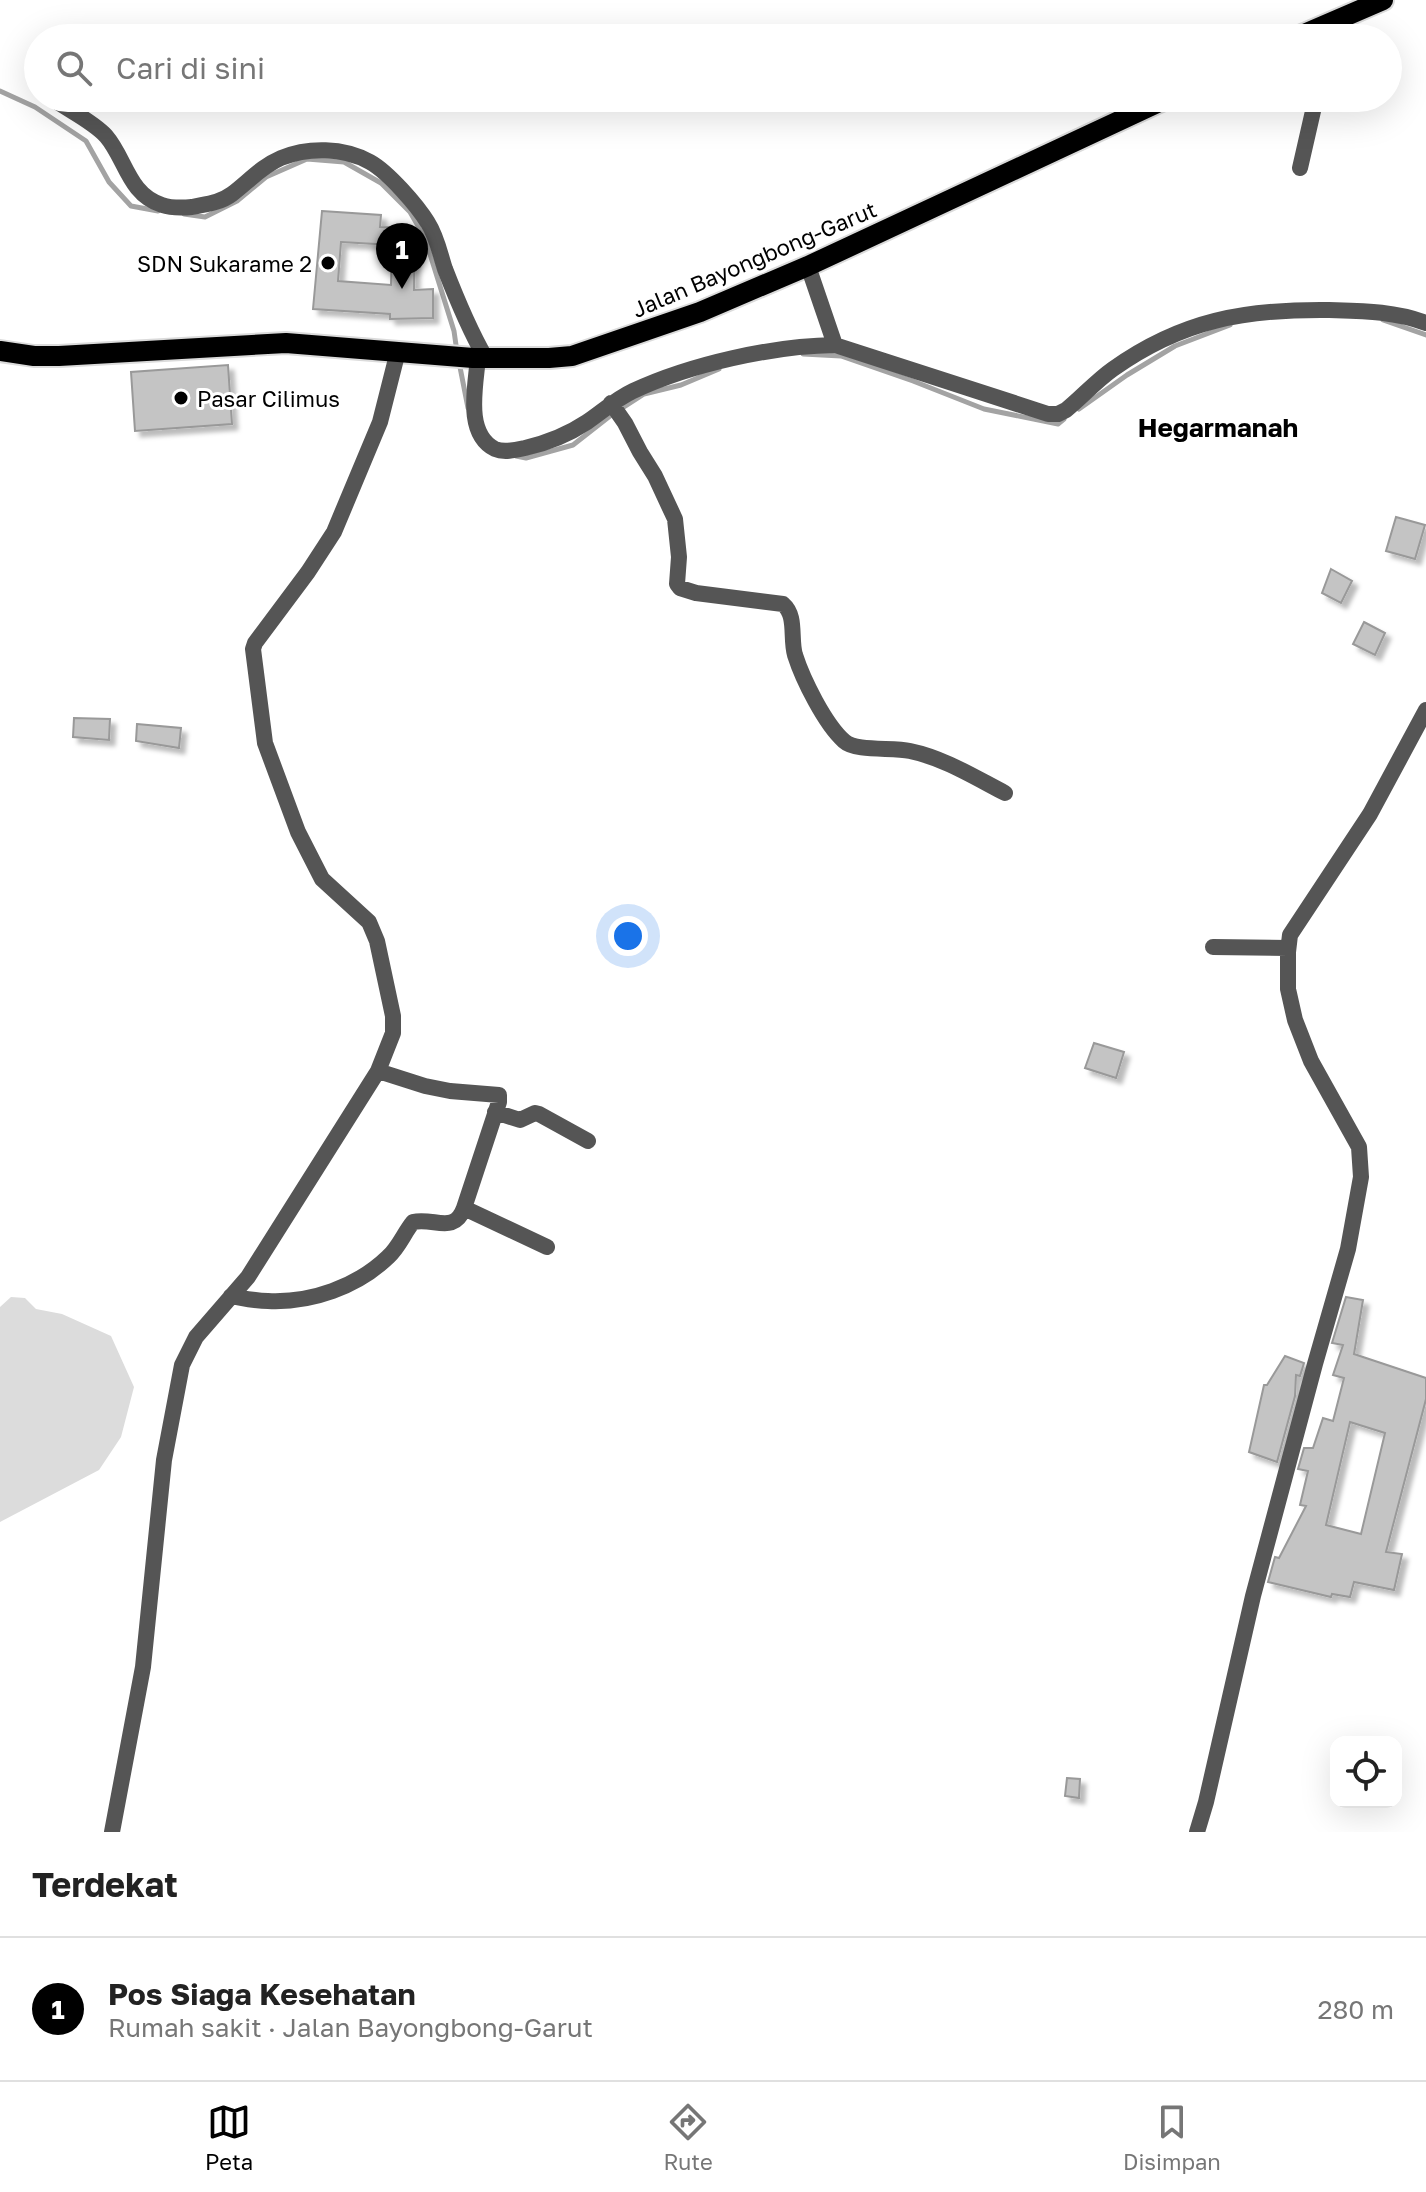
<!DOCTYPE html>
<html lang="id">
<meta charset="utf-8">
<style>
body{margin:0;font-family:"Golos Text",sans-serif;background:#f6f6f6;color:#222}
.controls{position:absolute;right:24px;bottom:24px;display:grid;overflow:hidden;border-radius:16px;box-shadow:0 8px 32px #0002}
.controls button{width:72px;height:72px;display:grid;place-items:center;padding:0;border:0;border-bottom:2px solid #e0e0e0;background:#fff;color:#222;font:40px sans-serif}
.you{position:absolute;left:628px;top:936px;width:28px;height:28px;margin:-20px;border:6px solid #fff;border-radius:50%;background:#1a73e8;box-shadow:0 0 0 12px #1a73e833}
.badge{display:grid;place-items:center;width:52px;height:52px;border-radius:50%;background:#000;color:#fff;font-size:26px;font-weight:700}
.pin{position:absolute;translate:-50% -66px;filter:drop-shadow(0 2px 4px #0008)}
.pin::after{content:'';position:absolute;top:42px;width:28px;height:24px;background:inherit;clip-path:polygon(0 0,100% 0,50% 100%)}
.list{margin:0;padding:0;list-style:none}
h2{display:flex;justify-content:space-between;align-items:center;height:104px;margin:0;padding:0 32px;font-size:34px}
h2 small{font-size:26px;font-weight:400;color:#767676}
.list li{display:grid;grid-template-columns:52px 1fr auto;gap:24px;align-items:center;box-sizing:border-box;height:144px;padding:0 32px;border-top:2px solid #e0e0e0}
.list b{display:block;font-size:30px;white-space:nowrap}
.list p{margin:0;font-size:26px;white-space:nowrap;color:#767676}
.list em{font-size:26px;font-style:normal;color:#767676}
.icon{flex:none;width:44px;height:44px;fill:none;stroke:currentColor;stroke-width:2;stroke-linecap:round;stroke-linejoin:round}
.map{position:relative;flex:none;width:1426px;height:1832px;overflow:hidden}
.search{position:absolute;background:#fff;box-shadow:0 8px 32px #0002;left:24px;right:24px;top:24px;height:88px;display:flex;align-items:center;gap:20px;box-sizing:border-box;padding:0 28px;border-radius:44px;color:#767676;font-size:30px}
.sheet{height:248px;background:#fff}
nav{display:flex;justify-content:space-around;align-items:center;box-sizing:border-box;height:112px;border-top:2px solid #e0e0e0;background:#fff;font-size:22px;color:#767676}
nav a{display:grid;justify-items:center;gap:4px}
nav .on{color:#000}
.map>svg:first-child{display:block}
.green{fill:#dcdcdc}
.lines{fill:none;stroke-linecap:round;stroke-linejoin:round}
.stream{stroke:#a3a3a3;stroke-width:5}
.building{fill:#c4c4c4;stroke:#999;stroke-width:2;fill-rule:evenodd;filter:url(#shadow)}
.primary-casing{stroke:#dbdbdb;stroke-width:24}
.street{stroke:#555;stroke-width:16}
.primary{stroke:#000;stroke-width:20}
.poi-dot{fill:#000;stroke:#fff;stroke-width:3}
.labels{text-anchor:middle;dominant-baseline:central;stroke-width:6;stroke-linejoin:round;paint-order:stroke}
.street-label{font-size:22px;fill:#000;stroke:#fff}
.poi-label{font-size:22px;fill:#000;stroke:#fff;text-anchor:end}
.quarter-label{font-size:26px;font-weight:bold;fill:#000;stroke:#fff}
</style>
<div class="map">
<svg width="1426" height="1832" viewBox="0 0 1426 1832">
<defs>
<filter id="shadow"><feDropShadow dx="5.5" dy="5.5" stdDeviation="2" flood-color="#0004"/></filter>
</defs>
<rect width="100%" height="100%" fill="#fff"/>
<path class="green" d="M 11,1297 L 25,1298 L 36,1309 L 62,1314 L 111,1336 L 134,1387 L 121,1437 L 99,1470 L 0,1522 L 0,1307 Z"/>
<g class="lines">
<path class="stream" d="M 0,91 L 35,107 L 86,141 L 109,182 L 131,206 L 158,211
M 184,214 L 205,217 L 237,201 L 266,177 L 307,159 L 344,162 L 381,183 L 410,212 L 425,238 L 454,331 L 457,352
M 1383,320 L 1426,335
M 803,354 L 841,356 L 913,381 L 984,409 L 1058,424 L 1064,419
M 459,362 L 468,408
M 1079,409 L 1127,375 L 1175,346 L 1230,325
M 516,456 L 526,458 L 573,445 L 610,416 L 644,394 L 681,385 L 719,369"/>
</g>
<path class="building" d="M 322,211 L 381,215 L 380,227 L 415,228 L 414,290 L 433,289 L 433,318 L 390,319 L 390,314 L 313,309 ZM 341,242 L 392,245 L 391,285 L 338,281 Z
M 228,365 L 232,424 L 135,431 L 131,372 Z
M 1396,517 L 1425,525 L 1415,559 L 1386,551 Z
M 1331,569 L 1352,581 L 1341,603 L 1322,593 Z
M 1364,622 L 1385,633 L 1375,655 L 1353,644 Z
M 74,718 L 110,719 L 109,740 L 73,737 Z
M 137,724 L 181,728 L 179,748 L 136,741 Z
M 1094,1043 L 1124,1052 L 1116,1078 L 1085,1068 Z
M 1346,1297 L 1363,1300 L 1354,1354 L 1426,1378 L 1426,1399 L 1386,1552 L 1402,1554 L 1394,1590 L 1354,1582 L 1350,1597 L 1332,1594 L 1331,1597 L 1268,1582 L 1275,1557 L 1279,1558 L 1306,1506 L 1300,1505 L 1308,1471 L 1298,1469 L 1304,1448 L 1313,1448 L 1323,1418 L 1333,1421 L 1344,1378 L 1333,1375 L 1343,1345 L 1332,1343 ZM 1350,1422 L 1385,1433 L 1361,1534 L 1326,1525 Z
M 1285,1356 L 1304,1363 L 1300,1376 L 1296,1375 L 1295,1396 L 1277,1462 L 1249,1452 L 1264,1385 L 1267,1385 Z
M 1067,1778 L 1080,1779 L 1079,1798 L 1065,1796 Z"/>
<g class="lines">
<g class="primary-casing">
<path id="primary" d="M 1295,38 L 1383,0
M 0,351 L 34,356 L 59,356 L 286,343 L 473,358 L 549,358 L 572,356 L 700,312 L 808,266 L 1168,98"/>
</g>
<path class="street" d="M 56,101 C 72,112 93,122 106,136 C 126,159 128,194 162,205 C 171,208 182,208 192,207 C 206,204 220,203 232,194 C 248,182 262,166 281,158 C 308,147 343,147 370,162 C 388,172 417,205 428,223 C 437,237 440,254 445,269 C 457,300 469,329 485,357
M 1300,168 L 1316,98
M 808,266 L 835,345 L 1048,414 L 1058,414 L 1066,410 C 1082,397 1096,381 1113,369 C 1182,320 1245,309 1329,310 C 1362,311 1394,311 1426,323
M 478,357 C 476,385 464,433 495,449 C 504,453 516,450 525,448 C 547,443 569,434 587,422 C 603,411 616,399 633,391 C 691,364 772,346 835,345
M 611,403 L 625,423 L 640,452 L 655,476 L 675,519 L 679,557 L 677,584 L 680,588 L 696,593 L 783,604 C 797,616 790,638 795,655 C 803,680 825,724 844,741 C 856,752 892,747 910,751 C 944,758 974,777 1005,793
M 1213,947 L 1288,948
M 378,1071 L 425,1086 L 450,1091 L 499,1095 L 499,1102 L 464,1208 L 547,1247
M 495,1112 L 520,1120 L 535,1113 L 539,1114 L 588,1141
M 231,1296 C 243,1298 255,1301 268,1301 C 311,1303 357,1287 388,1257 C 399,1247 404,1233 413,1222 C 434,1217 454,1235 464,1208
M 112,1832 L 143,1667 L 164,1460 L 182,1365 L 196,1337 L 248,1277 L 378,1071 L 393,1033 L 393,1016 L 377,941 L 369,922 L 322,879 L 298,832 L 265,743 L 253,649 L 255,643 L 308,572 L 334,532 L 380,422 L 398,351
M 1197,1832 L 1206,1802 L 1253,1596 L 1315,1364 L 1348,1249 L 1361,1177 L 1359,1147 L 1311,1061 L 1295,1020 L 1288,989 L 1288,952 L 1290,935 L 1370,814 L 1426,710"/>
<use href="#primary" class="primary"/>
</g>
<g class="poi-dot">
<circle cx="328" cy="263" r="8"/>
<circle cx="181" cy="398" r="8"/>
</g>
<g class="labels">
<g class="street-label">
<text transform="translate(754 259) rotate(-23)">Jalan Bayongbong-Garut</text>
</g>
<g class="poi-label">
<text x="312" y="263">SDN Sukarame 2</text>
<text x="197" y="398" text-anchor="start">Pasar Cilimus</text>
</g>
<g class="quarter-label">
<text x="1218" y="427">Hegarmanah</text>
</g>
</g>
</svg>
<div class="controls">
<button><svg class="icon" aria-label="locate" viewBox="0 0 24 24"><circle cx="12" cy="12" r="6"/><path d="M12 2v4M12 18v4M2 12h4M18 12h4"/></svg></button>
</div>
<div class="you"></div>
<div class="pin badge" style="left:402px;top:289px">1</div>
<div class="search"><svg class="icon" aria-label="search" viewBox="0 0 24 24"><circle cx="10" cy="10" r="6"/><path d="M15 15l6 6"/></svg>Cari di sini</div>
</div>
<section class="sheet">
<h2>Terdekat<small></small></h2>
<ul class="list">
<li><span class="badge">1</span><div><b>Pos Siaga Kesehatan</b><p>Rumah sakit · Jalan Bayongbong-Garut</p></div><em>280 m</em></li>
</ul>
</section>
<nav>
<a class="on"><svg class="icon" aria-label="map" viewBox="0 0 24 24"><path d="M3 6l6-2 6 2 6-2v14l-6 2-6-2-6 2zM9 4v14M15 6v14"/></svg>Peta</a>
<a><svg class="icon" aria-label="directions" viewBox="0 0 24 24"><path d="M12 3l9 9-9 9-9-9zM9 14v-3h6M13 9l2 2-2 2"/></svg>Rute</a>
<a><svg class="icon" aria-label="saved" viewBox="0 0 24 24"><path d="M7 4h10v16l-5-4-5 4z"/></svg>Disimpan</a>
</nav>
